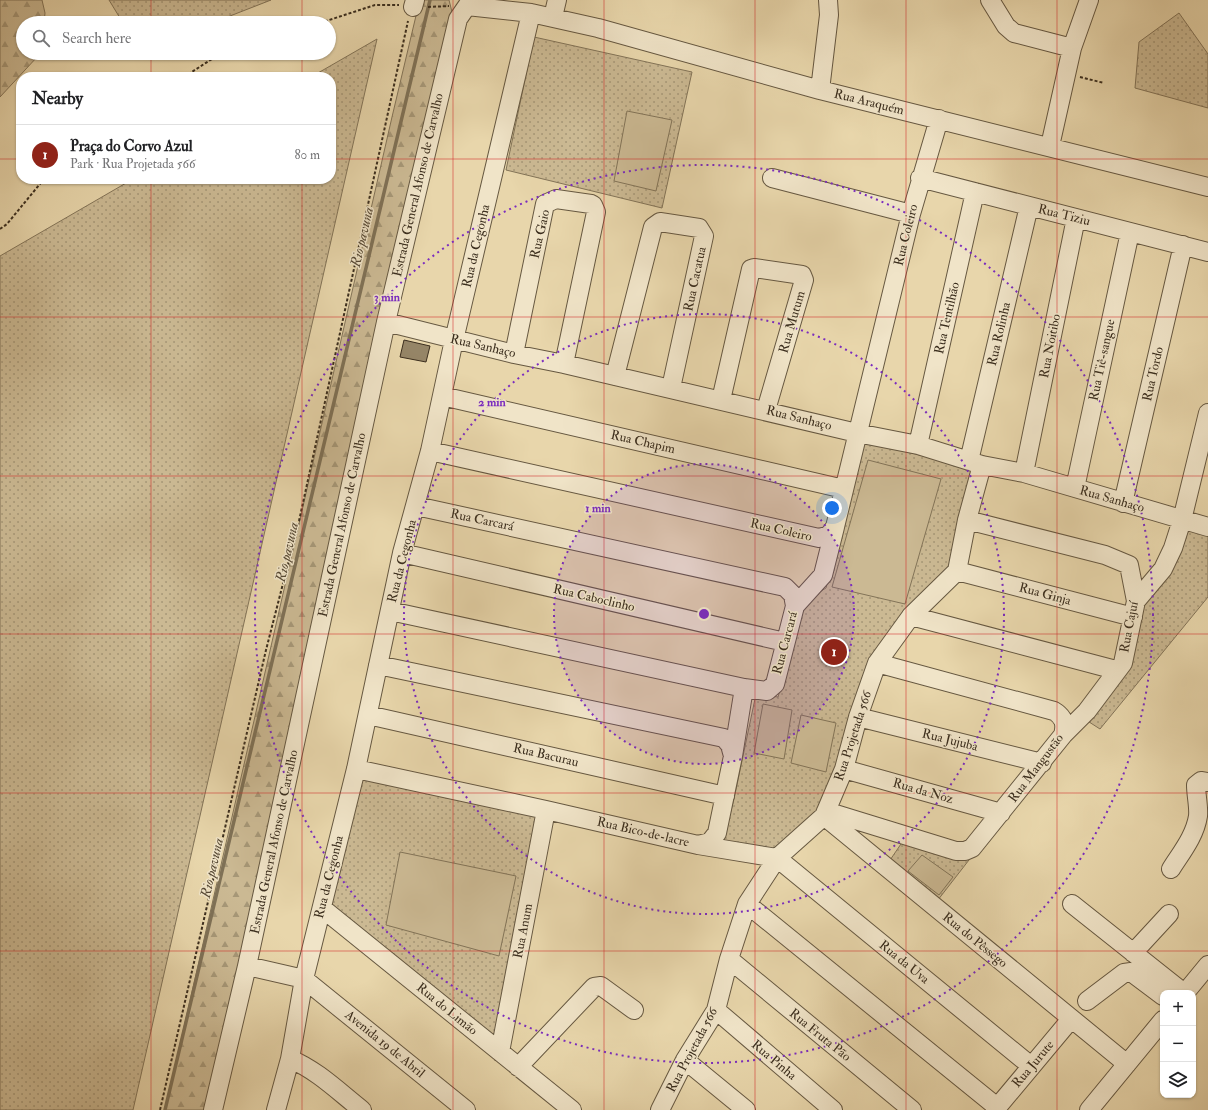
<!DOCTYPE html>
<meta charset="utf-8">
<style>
body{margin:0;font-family:"IM FELL Double Pica",serif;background:#f2f2f2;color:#202124}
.controls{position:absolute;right:12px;bottom:12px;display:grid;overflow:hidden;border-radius:8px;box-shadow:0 1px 3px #0004}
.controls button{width:36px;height:36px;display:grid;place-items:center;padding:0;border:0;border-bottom:1px solid #e0e0e0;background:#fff;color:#202124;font:20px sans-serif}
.you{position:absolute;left:832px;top:508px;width:14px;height:14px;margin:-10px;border:3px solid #fff;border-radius:50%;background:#1a73e8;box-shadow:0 0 0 6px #1a73e833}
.badge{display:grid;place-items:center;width:26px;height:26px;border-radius:50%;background:#8f2418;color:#fff;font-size:13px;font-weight:700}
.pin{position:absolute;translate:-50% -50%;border:2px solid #fff;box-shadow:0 1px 4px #0006}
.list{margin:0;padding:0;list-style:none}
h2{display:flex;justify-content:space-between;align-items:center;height:52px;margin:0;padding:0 16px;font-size:17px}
h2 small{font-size:13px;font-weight:400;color:#757577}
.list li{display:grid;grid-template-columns:26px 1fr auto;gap:12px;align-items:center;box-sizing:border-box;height:60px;padding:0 16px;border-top:1px solid #e0e0e0}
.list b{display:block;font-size:15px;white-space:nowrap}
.list p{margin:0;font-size:13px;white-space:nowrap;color:#757577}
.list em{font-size:13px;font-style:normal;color:#757577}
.icon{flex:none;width:22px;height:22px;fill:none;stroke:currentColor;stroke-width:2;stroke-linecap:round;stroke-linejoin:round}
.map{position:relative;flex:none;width:1208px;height:1110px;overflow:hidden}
.search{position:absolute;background:#fff;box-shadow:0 1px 3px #0004;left:16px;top:16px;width:320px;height:44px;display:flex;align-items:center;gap:10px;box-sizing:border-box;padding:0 14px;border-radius:22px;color:#757577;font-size:15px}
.panel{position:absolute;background:#fff;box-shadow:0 1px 3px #0004;left:16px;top:72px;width:320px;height:112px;border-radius:16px}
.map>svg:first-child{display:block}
.grass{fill:url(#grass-dots);stroke:#837458}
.forest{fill:url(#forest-firs);stroke:#837458}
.garden{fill:#cbb993;stroke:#837458}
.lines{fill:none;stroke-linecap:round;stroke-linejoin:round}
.stream{stroke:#7f7156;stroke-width:3.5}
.building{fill:#958567;stroke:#3b2e1e}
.minor-casing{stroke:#665841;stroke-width:20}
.path{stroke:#3b2e1e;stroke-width:2;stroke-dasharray:3 2;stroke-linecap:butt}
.minor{stroke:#f0e4c8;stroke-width:18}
.grid{fill:none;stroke:#d62828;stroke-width:1;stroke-opacity:0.55}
.ring{fill:none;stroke:#7b2cbf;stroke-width:2;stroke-dasharray:2 4}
.labels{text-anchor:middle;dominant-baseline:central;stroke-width:3;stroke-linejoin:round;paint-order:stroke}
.street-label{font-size:13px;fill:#3b2e1e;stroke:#f0e4c8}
.water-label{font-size:14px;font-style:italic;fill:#584a35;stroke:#f0e4c8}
.centre{fill:#7b2cbf;stroke:#f0e4c8;stroke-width:2}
.ring-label{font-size:12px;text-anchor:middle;font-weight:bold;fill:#7b2cbf;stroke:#f0e4c8;stroke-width:3;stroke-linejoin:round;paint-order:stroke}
</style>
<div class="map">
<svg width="1208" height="1110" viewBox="0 0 1208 1110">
<defs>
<pattern id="grass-dots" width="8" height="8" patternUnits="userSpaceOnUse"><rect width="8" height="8" fill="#cbb993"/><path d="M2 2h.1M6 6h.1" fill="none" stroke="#a69777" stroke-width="1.8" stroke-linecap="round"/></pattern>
<pattern id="forest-firs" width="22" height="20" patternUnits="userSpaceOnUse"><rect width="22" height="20" fill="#cbb993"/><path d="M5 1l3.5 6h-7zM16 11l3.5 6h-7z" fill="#a69777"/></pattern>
</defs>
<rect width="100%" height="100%" fill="#e8d6ab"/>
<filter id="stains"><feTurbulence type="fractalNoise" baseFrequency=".005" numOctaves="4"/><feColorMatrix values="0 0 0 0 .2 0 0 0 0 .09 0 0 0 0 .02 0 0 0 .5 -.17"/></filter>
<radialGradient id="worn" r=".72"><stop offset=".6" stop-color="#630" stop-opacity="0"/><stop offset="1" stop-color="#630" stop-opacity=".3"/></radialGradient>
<path class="grass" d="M 109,0 L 271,0 L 212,23 L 123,23 Z
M 1179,13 L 1208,54 L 1208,108 L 1135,88 L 1139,42 Z
M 534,37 L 692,72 L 662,208 L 506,170 Z
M 377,39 L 133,1110 L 0,1110 L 0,256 L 133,179 L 331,179 L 331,77 L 311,77 Z
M 861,441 L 974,468 L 951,566 L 899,621 L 843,750 L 823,807 L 776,852 L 723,842 L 734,799 L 756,694 L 778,697 L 806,600 L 826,588 Z
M 1193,527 L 1208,532 L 1208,597 L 1100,729 L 1086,720 L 1136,619 L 1188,532 Z
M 359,772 L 543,812 L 498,1046 L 325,908 Z
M 903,841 L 969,860 L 934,905 L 886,866 Z"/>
<path class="forest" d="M 0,0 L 42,0 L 45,13 L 44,23 L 23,23 L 23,53 L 39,53 L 38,56 L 0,97 Z
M 421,0 L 449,0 L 452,12 L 207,1110 L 165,1110 L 392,117 L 419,3 Z"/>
<path class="garden" d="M 627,111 L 672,120 L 656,191 L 614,181 Z
M 868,460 L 941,479 L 905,604 L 832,587 Z
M 763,704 L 792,710 L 784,759 L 754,753 Z
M 801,715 L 836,723 L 826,772 L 791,763 Z
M 400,852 L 516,876 L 499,956 L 386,925 Z
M 922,855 L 953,877 L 939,895 L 908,871 Z"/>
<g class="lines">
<path class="stream" d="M 165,1110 L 430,0"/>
</g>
<path class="building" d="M 404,340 L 430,346 L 426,362 L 400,357 Z"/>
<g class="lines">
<g class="minor-casing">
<path id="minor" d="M 990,0 L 1006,26 L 1014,33 L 1072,48
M 413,7 L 415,0
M 553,17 L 557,0
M 820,90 L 829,15 L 828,0
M 1050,146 L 1072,48 L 1089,0
M 772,178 L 911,214
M 920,178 L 1208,252
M 386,322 L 514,354 L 564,364 L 857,433 L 918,445 L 982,465 L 1024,473 L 1208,527
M 514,354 L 545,204 L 556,199 L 591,204 L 593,205 L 596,212 L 564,364
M 615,376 L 653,227 L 660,222 L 699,228 L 704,236 L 671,388
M 442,396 L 844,489
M 721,400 L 751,269 L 754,268 L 802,275 L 804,280 L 766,410
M 918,445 L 975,192
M 430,451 L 819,538 L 829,535 L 835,527 L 911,214 L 939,119
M 969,461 L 1029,206
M 1024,473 L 1076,218
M 1075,488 L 1130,232
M 1123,503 L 1183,245
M 402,553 L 785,642
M 957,571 L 1133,617
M 1136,601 L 1163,569 L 1173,548 L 1182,520 L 1208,413
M 795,606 L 823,575 L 835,527
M 390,611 L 744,688 L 767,691 L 775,684 L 795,606 L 793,595 L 785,587 L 416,506
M 911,616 L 1112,669 L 1120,667 L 1123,663 L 1136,601 L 1129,565 L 1105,555 L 967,520
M 368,715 L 725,796
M 858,717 L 1042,763
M 1063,735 L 1087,711 L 1123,663
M 733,756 L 744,688
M 356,769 L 546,810 L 698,845 L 710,842 L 717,833 L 733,756 L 730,745 L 724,738 L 378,665
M 844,769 L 1001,813
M 826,811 L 956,851 L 965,851 L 972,848 L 1063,735 C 1066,724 1064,717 1054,711 L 877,663
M 824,816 L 1127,1064
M 698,845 L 777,858 L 1031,1066
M 1171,869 C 1181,853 1195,836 1198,816 C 1199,807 1196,795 1196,785 L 1201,781 L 1208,782
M 747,904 L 997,1107
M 1072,904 L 1184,993
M 322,908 L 572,1110
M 1133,953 L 1169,914
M 729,959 L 912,1110
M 247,966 L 304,979 L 466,1110
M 1185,993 L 1208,965
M 1087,1001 L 1124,973 L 1131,972 L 1163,996
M 716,1010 L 833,1110
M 500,1052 L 546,810
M 290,1059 C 317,1070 339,1092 362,1110
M 685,1060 L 746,1110
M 518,1067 L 594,987 L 601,986 L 634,1010
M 213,1110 L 247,966 L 386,322 L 458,19 L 467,6 L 531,13 L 598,28 L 820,90 L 1208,187
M 276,1110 L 290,1059 L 304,979 L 356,769 L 402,553 L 430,451 L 454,340 L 531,13
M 660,1110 L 685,1060 L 716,1010 L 729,959 L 747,904 L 777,858 L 824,816 L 844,769 L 858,717 L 877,663 L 911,616 L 957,571 L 967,520 L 982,465
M 995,1110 L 1071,1019
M 1089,1110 L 1163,1020"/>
</g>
<path class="path" d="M 428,7 L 449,6
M 320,23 L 375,5 L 399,5
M 184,77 L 215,57 L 224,53
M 1080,77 L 1104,83
M 0,229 L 7,224 L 44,179
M 160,1110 L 266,650 L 299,521 L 408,21"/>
<use href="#minor" class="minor"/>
</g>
<path class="grid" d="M 151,0 L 151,23M 302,0 L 302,23M 453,0 L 453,1110M 604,0 L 604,1110M 755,0 L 755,1110M 906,0 L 906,1110M 1057,0 L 1057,1110M 151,53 L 151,77M 302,53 L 302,77M 0,159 L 21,159M 331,159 L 1208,159M 151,179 L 151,1110M 302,179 L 302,1110M 0,317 L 1208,317M 0,476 L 1208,476M 0,634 L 1208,634M 0,793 L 1208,793M 0,951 L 1208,951"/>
<circle cx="704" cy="614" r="150" fill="#7b2cbf" fill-opacity=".12"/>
<g class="ring">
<circle cx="704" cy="614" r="150"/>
<circle cx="704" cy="614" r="300"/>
<circle cx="704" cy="614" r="449"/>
</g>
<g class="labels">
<g class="street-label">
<text transform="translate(869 102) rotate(14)">Rua Araquém</text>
<text transform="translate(418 185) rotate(-77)">Estrada General Afonso de Carvalho</text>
<text transform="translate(1064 215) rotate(14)">Rua Tiziu</text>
<text transform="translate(540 234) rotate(-77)">Rua Gaio</text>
<text transform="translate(906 235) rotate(-76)">Rua Coleiro</text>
<text transform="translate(476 246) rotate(-77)">Rua da Cegonha</text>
<text transform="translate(695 279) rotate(-78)">Rua Cacatua</text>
<text transform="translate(947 318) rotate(-77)">Rua Tentilhão</text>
<text transform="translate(792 322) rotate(-74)">Rua Mutum</text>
<text transform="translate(999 334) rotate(-77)">Rua Rolinha</text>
<text transform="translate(483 346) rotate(13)">Rua Sanhaço</text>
<text transform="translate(1050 346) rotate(-79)">Rua Noitibo</text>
<text transform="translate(1102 360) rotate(-78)">Rua Tiê-sangue</text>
<text transform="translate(1153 374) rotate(-77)">Rua Tordo</text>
<text transform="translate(799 418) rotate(14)">Rua Sanhaço</text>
<text transform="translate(643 442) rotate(13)">Rua Chapim</text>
<text transform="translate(1112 499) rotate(16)">Rua Sanhaço</text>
<text transform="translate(482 520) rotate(12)">Rua Carcará</text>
<text transform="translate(342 525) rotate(-78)">Estrada General Afonso de Carvalho</text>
<text transform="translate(781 530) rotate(13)">Rua Coleiro</text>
<text transform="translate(402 561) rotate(-76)">Rua da Cegonha</text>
<text transform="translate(1045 594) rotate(15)">Rua Ginja</text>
<text transform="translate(594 598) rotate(13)">Rua Caboclinho</text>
<text transform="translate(1129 627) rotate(-79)">Rua Cajuí</text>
<text transform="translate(785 643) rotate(-75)">Rua Carcará</text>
<text transform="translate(853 736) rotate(-72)">Rua Projetada 566</text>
<text transform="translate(950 740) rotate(14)">Rua Jujuba</text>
<text transform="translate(546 755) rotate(13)">Rua Bacurau</text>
<text transform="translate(1036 768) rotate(-53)">Rua Mangustão</text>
<text transform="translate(923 791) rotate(16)">Rua da Noz</text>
<text transform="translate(643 832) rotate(13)">Rua Bico-de-lacre</text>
<text transform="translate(274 842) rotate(-78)">Estrada General Afonso de Carvalho</text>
<text transform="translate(329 877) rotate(-76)">Rua da Cegonha</text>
<text transform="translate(523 931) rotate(-79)">Rua Anum</text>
<text transform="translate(975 940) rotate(39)">Rua do Pêssego</text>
<text transform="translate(904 962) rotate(39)">Rua da Uva</text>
<text transform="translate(447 1009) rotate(39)">Rua do Limão</text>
<text transform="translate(820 1035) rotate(39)">Rua Fruta Pão</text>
<text transform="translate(385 1044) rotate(39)">Avenida 19 de Abril</text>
<text transform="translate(692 1050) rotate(-62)">Rua Projetada 566</text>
<text transform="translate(774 1060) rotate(40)">Rua Pinha</text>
<text transform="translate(1033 1064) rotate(-50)">Rua Jurute</text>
</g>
<g class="water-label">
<text transform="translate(362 237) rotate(-77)">Rio pavuna</text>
<text transform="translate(287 552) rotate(-77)">Rio pavuna</text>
<text transform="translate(212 868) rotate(-77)">Rio pavuna</text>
</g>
</g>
<circle cx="704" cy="614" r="6" class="centre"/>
<g class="ring-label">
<text x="387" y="301">3 min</text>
<text x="492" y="406">2 min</text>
<text x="598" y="512">1 min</text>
</g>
<rect width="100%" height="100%" filter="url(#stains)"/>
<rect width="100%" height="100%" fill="url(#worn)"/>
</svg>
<div class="controls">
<button>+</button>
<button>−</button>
<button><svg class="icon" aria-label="layers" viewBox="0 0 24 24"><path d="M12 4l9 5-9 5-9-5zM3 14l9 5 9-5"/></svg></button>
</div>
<div class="you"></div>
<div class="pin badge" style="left:834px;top:652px">1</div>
<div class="search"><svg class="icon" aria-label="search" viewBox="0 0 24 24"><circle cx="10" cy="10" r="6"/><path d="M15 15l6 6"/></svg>Search here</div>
<section class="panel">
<h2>Nearby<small></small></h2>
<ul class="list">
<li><span class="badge">1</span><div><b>Praça do Corvo Azul</b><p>Park · Rua Projetada 566</p></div><em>80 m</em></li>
</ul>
</section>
</div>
